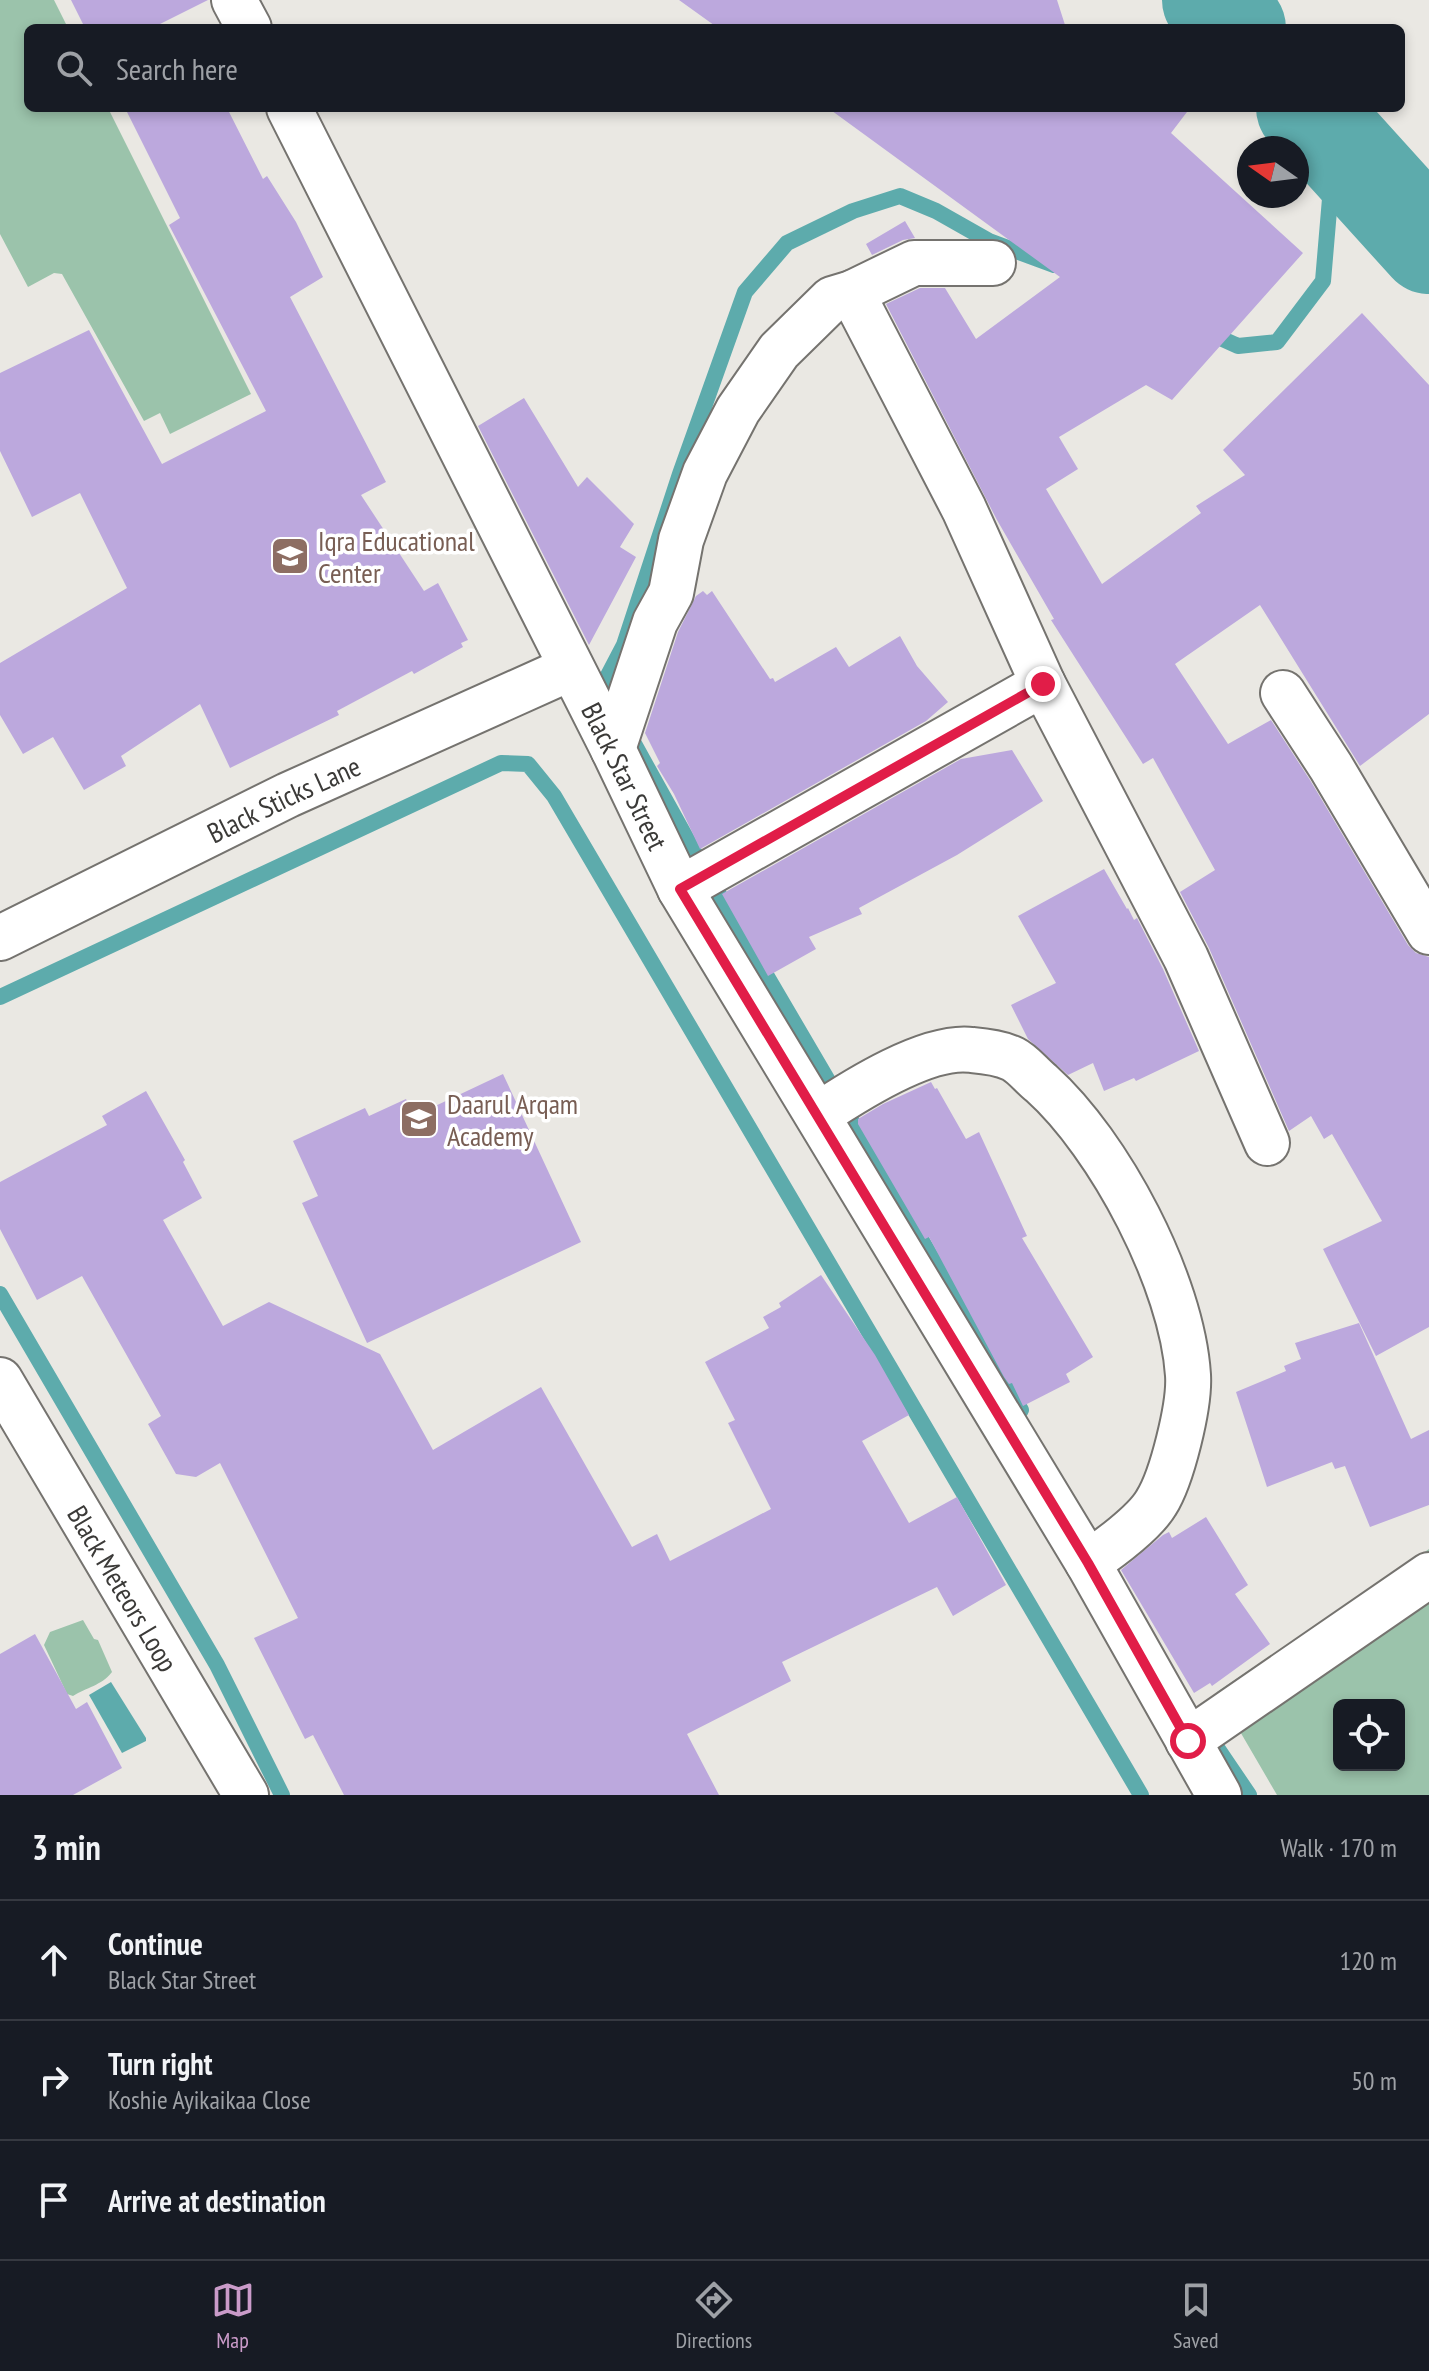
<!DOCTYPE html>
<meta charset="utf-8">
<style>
body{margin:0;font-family:"PT Sans Narrow",sans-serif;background:#20242c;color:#f1f3f6}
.controls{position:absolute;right:24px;bottom:24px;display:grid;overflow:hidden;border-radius:12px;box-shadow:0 4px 12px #0003}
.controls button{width:72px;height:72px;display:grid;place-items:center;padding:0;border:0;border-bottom:2px solid #363941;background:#171b24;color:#f1f3f6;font:40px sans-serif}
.compass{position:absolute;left:1237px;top:136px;width:72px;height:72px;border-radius:50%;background:#171b24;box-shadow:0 4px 12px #0003;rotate:284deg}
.stop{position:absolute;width:24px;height:24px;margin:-18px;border:6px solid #e11d48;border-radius:50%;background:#fff}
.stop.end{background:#e11d48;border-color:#fff;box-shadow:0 2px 8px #0008}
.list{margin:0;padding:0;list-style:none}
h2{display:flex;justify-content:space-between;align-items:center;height:104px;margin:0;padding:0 32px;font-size:34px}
h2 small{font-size:26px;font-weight:400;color:#9ea1a6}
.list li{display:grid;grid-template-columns:52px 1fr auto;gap:24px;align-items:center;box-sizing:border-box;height:120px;padding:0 32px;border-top:2px solid #363941}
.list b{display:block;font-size:30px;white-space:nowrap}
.list p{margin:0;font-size:26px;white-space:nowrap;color:#9ea1a6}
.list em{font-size:26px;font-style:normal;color:#9ea1a6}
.icon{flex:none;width:44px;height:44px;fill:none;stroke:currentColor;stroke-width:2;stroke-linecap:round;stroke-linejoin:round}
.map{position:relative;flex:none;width:1429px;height:1795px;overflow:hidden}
.search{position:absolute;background:#171b24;box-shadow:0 4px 12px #0003;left:24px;right:24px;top:24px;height:88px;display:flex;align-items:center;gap:20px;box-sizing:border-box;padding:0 28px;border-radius:12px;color:#9ea1a6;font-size:30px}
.sheet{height:464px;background:#171b24}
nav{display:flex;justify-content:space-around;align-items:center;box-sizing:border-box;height:112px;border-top:2px solid #363941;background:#171b24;font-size:22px;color:#9ea1a6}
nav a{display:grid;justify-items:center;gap:4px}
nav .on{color:#ca9bc9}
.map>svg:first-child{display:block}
.green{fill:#9bc3ab;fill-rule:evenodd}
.water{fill:#5dabac}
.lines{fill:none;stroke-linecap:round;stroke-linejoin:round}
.stream{stroke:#5dabac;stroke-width:16}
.river{stroke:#5dabac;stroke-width:100}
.building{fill:#bca8dd}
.minor-casing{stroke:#75736f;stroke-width:48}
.minor{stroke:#fff;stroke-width:44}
.route{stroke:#e11d48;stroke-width:10}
.labels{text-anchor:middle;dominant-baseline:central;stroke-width:7;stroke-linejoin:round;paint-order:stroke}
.education-label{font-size:28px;fill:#785e54;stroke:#fff;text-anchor:start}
.street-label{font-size:28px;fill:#3b3a38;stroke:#fff}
</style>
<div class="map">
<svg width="1429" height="1795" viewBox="0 0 1429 1795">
<rect width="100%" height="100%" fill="#eae8e3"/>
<path class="green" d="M 0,0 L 54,0 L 68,28 L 28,28 L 28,108 L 108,108 L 251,394 L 170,434 L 160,413 L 144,421 L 62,274 L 54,273 L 28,287 L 0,234 Z
M 1429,1549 L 1429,1795 L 1277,1795 L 1217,1692 ZM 1339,1705 L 1399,1705 L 1399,1765 L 1339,1765 Z
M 83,1620 L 94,1639 L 98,1640 L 112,1672 C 101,1686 87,1687 73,1696 L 67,1694 L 44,1645 L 50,1632 Z"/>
<path class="water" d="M 111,1682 L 146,1738 L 146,1741 L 122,1753 L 89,1695 Z"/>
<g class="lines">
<path class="stream" d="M 1207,332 L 1238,346 L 1277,342 L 1323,281 L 1335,140
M 610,701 L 602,687 L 624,645 L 680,474 L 745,292 L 787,243 L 853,211 L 900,196 L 936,211 L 989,241 L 1054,265
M 633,742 L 694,852 L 1021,1410
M 0,997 L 501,763 L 528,764 L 554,796 L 1141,1795
M 0,1294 L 217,1665 L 282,1795
M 1211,1739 L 1249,1795"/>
<path class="river" d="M 1212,0 L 1236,28
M 1306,108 L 1429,244"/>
</g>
<path class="building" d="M 71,0 L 208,0 L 152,28 L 85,28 Z
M 679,0 L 1057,0 L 1066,28 L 718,28 Z
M 125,108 L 227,108 L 263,179 L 267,176 L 296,222 L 323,277 L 290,297 L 386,482 L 361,495 L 424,591 L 438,583 L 468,640 L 461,643 L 463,647 L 414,674 L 412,671 L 337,711 L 339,715 L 230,768 L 200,704 L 121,756 L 126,766 L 84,790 L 53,737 L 23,754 L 0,715 L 0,663 L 127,588 L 80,493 L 32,517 L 0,451 L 0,373 L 89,330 L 162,464 L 266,411 L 169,225 L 180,218 Z
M 828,108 L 1190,108 L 1171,133 L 1303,253 L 1172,400 L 1146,385 L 1059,437 L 1078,469 L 1046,489 L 1102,584 L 1201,513 L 1196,506 L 1245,475 L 1223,450 L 1362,313 L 1429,385 L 1429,714 L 1360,766 L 1260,605 L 1175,664 L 1228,744 L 1271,720 L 1310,780 L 1408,945 L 1416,953 L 1429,957 L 1429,1327 L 1376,1356 L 1323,1249 L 1382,1221 L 1332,1134 L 1324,1139 L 1311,1116 L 1289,1131 L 1209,948 L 1180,892 L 1215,870 L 1153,758 L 1143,764 L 1051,620 L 1054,619 L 997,520 L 886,304 L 920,288 L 945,288 L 976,339 L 1060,277 Z
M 905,221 L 915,238 L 903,240 L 872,255 L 866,244 Z
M 524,398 L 578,487 L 587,477 L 634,524 L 620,547 L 636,557 L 589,645 L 478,426 Z
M 703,591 L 707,595 L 712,591 L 770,679 L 773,678 L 775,682 L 836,647 L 849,667 L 900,636 L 917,666 L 948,702 L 926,721 L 700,849 L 674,794 L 657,766 L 660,763 L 645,733 L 678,632 L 696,596 Z
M 1012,750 L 1043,801 L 957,855 L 859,908 L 862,914 L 809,937 L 816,949 L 768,976 L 722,894 L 961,759 Z
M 1104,869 L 1127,909 L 1128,908 L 1134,920 L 1137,918 L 1163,969 L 1199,1051 L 1136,1081 L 1134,1078 L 1104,1091 L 1093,1063 L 1068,1075 L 1028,1039 L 1011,1005 L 1056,983 L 1018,916 Z
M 503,1074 L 581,1242 L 367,1343 L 302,1203 L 318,1196 L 293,1141 L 365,1108 L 369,1116 L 406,1099 L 414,1116 Z
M 931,1082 L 935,1089 L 937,1088 L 966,1139 L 979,1132 L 1027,1236 L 1022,1238 L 1093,1357 L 1066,1374 L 1070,1382 L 1023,1406 L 1012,1383 L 1009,1384 L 1004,1377 L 929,1237 L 925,1239 L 858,1124 L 858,1119 L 883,1104 Z
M 146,1091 L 185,1160 L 183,1162 L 202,1198 L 163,1220 L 223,1326 L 269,1302 L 380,1354 L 433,1450 L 541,1387 L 632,1547 L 657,1534 L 670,1561 L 771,1509 L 728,1423 L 735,1420 L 705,1362 L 769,1328 L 763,1317 L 781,1307 L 779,1303 L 821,1275 L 875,1355 L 909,1415 L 862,1441 L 909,1523 L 957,1497 L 1006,1585 L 953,1616 L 937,1587 L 782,1662 L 791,1681 L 687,1734 L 719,1795 L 344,1795 L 313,1735 L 305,1739 L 254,1638 L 298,1618 L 220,1463 L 196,1477 L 176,1474 L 148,1424 L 161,1416 L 82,1276 L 37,1300 L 0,1229 L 0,1182 L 107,1125 L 102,1116 Z
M 1359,1323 L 1411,1439 L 1429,1430 L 1429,1505 L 1370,1527 L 1345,1466 L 1335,1469 L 1332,1462 L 1267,1487 L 1236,1392 L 1286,1371 L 1284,1366 L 1301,1359 L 1295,1343 Z
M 1206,1517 L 1248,1585 L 1235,1594 L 1270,1644 L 1212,1686 L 1210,1683 L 1194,1693 L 1121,1570 L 1163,1535 L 1169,1532 L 1172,1538 Z
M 35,1634 L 76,1709 L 87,1702 L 122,1768 L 73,1795 L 0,1795 L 0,1654 Z"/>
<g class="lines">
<g class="minor-casing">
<g id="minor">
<path d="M 234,0 L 249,28"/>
<path id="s1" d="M 289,108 L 613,749 L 680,889 L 1088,1563 L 1219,1795"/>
<path d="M 852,293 L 964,509 L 1043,684 L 1186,958 L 1267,1143"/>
<path d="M 1283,693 L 1331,767 L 1429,932"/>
<path d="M 613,749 L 655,622 L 671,593 L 681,540 L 705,473 L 738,410 L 779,351 L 832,299 L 852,293 L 914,263 L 993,263"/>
<path d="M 680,889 L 1043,684"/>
<path id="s2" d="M 0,938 L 288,795 L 571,668"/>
<path d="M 818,1115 C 854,1091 928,1044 972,1050 C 984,1051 1003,1054 1013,1059 C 1023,1064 1032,1076 1041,1083 C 1110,1145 1182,1282 1188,1375 C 1190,1405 1172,1478 1156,1503 C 1144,1523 1107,1550 1088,1563"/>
<path id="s3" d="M 0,1380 L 246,1795"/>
<path d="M 1188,1741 L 1429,1575"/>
</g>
</g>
<use href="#minor" class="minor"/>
</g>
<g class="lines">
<path class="route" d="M 1043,684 L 680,889 L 1088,1563 L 1188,1741"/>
</g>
<defs>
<g id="school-square" transform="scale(2)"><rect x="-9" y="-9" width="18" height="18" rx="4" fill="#8d6e63" stroke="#fff"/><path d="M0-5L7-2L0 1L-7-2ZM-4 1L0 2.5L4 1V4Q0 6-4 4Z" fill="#fff"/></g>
</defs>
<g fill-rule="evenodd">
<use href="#school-square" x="290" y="556"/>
<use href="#school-square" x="419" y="1119"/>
</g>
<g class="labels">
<g class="education-label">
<text x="318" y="540">Iqra Educational<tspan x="318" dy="32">Center</tspan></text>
<text x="447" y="1103">Daarul Arqam<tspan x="447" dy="32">Academy</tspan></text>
</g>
<g class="street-label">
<text stroke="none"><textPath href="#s1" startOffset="748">Black Star Street</textPath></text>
<text stroke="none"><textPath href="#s2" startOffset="316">Black Sticks Lane</textPath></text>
<text stroke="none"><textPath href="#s3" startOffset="242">Black Meteors Loop</textPath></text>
</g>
</g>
</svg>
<div class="controls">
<button><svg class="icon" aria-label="locate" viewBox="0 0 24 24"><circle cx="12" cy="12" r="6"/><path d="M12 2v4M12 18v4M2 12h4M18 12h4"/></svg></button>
</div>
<svg class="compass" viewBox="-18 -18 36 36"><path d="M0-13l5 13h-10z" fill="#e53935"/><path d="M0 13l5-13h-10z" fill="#9ea1a6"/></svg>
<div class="stop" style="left:1188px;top:1741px"></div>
<div class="stop end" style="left:1043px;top:684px"></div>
<div class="search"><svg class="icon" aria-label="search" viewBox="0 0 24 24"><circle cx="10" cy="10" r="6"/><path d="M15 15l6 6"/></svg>Search here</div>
</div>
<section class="sheet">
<h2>3 min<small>Walk · 170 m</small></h2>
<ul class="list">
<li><svg class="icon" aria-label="ahead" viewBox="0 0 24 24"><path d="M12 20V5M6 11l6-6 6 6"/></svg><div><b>Continue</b><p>Black Star Street</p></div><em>120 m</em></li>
<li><svg class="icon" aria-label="right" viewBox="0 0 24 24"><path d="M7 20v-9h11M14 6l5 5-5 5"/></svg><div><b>Turn right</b><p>Koshie Ayikaikaa Close</p></div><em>50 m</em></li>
<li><svg class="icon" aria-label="arrive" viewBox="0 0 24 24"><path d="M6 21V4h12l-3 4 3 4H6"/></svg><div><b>Arrive at destination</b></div></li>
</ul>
</section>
<nav>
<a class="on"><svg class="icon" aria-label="map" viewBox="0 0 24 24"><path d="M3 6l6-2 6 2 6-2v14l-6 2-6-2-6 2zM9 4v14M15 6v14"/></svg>Map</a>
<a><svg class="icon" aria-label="directions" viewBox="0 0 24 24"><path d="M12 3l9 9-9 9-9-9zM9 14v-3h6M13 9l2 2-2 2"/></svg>Directions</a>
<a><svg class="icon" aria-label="saved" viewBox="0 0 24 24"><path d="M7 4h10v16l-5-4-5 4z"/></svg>Saved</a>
</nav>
